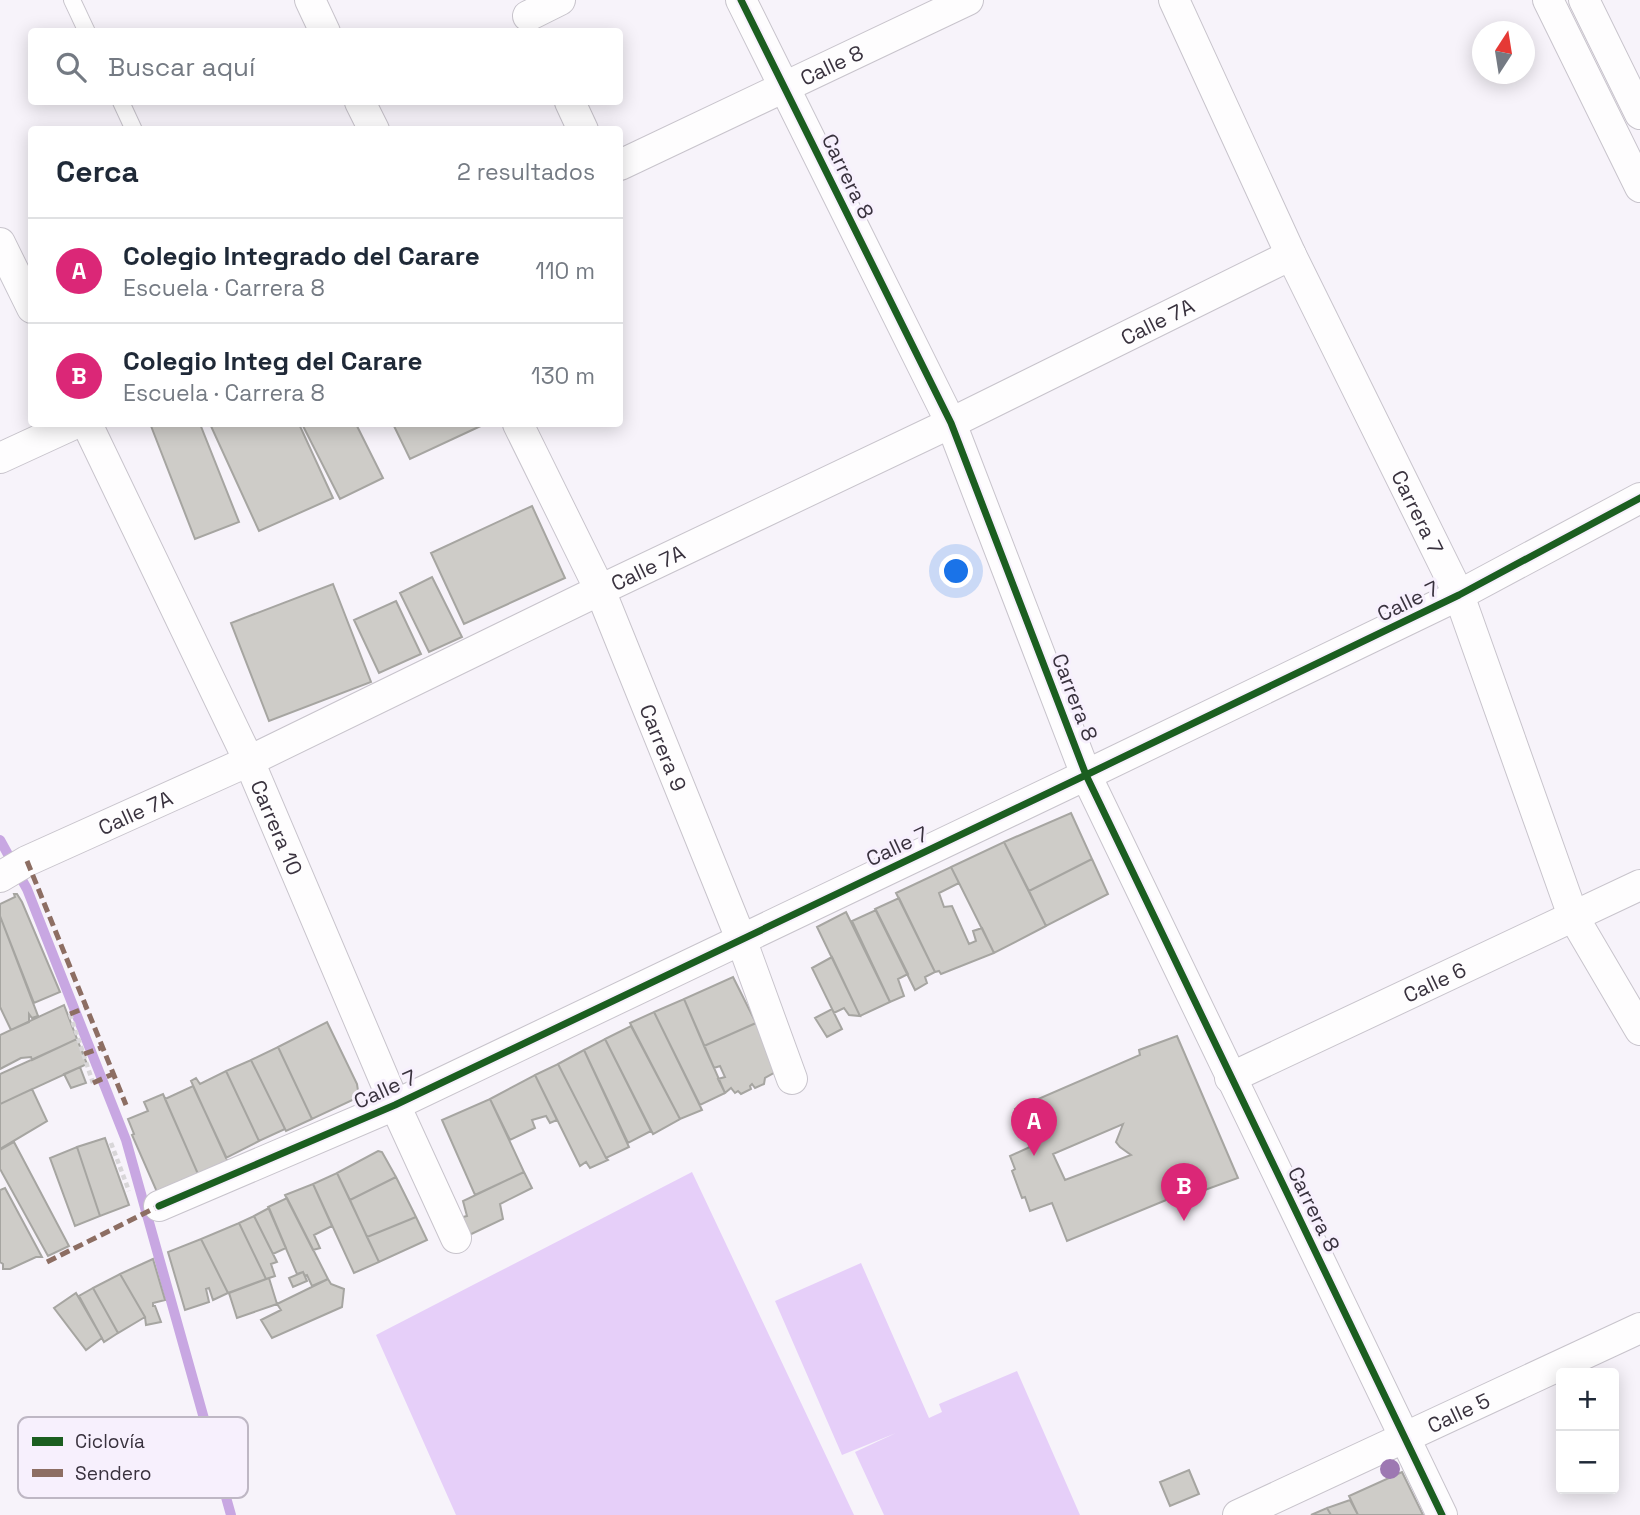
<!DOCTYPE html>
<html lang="es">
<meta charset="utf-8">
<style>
body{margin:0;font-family:"Space Grotesk",sans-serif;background:#f6f6f7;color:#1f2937}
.controls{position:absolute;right:21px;bottom:21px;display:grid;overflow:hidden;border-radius:7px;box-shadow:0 4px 18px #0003}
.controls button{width:63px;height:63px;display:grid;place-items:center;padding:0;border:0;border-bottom:2px solid #e0e1e3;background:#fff;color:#1f2937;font:35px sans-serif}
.compass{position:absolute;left:1472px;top:21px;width:63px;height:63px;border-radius:50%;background:#fff;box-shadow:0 4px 18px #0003;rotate:12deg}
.you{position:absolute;left:957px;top:572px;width:24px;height:24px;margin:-18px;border:5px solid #fff;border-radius:50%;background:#1a73e8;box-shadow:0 0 0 10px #1a73e833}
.badge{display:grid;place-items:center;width:46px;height:46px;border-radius:50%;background:#db2777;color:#fff;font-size:23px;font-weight:700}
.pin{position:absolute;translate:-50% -58px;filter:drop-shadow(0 2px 4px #0008)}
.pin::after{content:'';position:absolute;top:37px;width:24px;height:21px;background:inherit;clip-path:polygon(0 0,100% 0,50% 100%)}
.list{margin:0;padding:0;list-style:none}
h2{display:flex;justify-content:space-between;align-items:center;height:91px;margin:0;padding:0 28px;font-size:30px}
h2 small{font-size:23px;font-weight:400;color:#747a83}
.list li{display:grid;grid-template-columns:46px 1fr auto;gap:21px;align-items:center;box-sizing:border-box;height:105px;padding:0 28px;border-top:2px solid #e0e1e3}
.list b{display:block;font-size:26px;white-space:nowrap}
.list p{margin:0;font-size:23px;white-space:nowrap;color:#747a83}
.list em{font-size:23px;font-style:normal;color:#747a83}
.icon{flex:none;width:38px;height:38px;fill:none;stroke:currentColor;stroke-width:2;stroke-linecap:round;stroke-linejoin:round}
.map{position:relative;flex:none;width:1640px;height:1515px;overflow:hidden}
.search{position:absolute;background:#fff;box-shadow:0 4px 18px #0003;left:28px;top:28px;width:595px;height:77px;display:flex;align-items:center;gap:18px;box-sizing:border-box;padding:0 24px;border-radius:7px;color:#747a83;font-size:26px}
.panel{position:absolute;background:#fff;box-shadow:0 4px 18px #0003;left:28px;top:126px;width:595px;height:301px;border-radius:7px}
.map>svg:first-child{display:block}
.green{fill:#e6cff9}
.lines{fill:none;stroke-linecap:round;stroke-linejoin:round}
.stream{stroke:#c8a7e2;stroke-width:10}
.building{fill:#ceccc8;stroke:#a6a5a1;stroke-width:2;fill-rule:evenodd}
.lane-casing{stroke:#c8c4cc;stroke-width:18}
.street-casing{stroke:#c8c4cc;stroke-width:32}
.path{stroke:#d8d6d8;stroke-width:4.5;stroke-dasharray:5 3.5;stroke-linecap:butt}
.lane{stroke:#fefdfe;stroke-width:16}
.street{stroke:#fefdfe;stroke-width:30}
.quiet{stroke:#8d6e63;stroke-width:5;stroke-dasharray:10 5;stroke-linecap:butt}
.cycleway-casing{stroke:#f7f0fd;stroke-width:11}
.cycleway{stroke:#1b5e20;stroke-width:7}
.tree{fill:#9d78b2}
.labels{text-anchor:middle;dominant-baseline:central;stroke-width:6;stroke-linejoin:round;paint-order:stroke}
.street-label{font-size:21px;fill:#39323e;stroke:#f7f0fd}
.key{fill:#f7f0fd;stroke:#beb7c4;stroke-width:2}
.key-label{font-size:19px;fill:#39323e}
</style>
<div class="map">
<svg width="1640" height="1515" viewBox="0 0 1640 1515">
<rect width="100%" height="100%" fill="#f7f3fa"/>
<path class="green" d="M 692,1172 L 854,1515 L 456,1515 L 376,1335 Z
M 861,1263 L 929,1418 L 942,1412 L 939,1404 L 1017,1371 L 1080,1515 L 884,1515 L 855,1452 L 896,1433 L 842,1455 L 775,1301 Z"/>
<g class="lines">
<path class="stream" d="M 0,840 L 27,889 L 126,1140 L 231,1515"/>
</g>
<path class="building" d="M 158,424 L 200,424 L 239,522 L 195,539 L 151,426 Z
M 210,424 L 299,424 L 333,498 L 259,531 Z
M 302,424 L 356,424 L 383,478 L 340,499 Z
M 393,424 L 485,424 L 410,459 Z
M 532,506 L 565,578 L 464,624 L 431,553 Z
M 432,577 L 462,637 L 429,652 L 400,593 Z
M 333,584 L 371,682 L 269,721 L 231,623 Z
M 396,601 L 421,654 L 379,673 L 354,620 Z
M 1071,813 L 1092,859 L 1029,891 L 1004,842 Z
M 1004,842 L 1046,926 L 994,953 L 951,867 Z
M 1092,859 L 1108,894 L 1046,926 L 1029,891 Z
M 951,867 L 959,883 L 939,893 L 944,907 L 952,906 L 969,944 L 976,941 L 973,931 L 982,928 L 994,953 L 941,974 L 939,971 L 935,972 L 896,893 Z
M 14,894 L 17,894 L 22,902 L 60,992 L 34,1003 L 0,916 L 0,904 L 15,897 Z
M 899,898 L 935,972 L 925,977 L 927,983 L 915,990 L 875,909 Z
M 876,910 L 908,974 L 898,979 L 904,996 L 890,1002 L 852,921 Z
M 846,912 L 890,1002 L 860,1016 L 817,927 Z
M 0,916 L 38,1016 L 32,1018 L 29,1014 L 29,1022 L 11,1030 L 0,1007 Z
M 832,957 L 860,1016 L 849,1015 L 844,1008 L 834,1013 L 812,968 Z
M 733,977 L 756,1023 L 704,1046 L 684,999 Z
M 684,999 L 725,1093 L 700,1105 L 654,1012 Z
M 64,1005 L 77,1039 L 32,1060 L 31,1057 L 21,1058 L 0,1069 L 0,1035 Z
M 832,1009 L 842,1029 L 827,1037 L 815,1018 Z
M 654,1012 L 702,1110 L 680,1119 L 630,1023 Z
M 327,1022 L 357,1084 L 359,1097 L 312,1119 L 278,1047 Z
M 756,1023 L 779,1070 L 765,1078 L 764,1084 L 755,1088 L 752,1084 L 750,1086 L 751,1089 L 741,1094 L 738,1091 L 735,1093 L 731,1088 L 725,1093 L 718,1079 L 725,1077 L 720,1066 L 714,1068 L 704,1046 Z
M 631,1026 L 680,1119 L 653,1134 L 605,1039 Z
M 1177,1036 L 1238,1178 L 1191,1195 L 1188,1191 L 1067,1241 L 1052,1203 L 1030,1211 L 1025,1197 L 1022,1198 L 1012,1171 L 1015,1169 L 1010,1156 L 1030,1147 L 1015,1109 L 1140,1055 L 1139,1050 ZM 1123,1124 L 1116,1142 L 1120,1147 L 1131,1155 L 1065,1180 L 1053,1154 Z
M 77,1039 L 87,1064 L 0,1104 L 0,1074 Z
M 605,1039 L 651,1131 L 628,1143 L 584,1050 Z
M 278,1047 L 312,1119 L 286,1131 L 251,1060 Z
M 584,1050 L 629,1147 L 606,1158 L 558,1064 Z
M 251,1060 L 285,1129 L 259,1141 L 226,1071 Z
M 558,1064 L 606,1158 L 608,1160 L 590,1168 L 586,1162 L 580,1166 L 535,1075 Z
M 80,1067 L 86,1083 L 71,1088 L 64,1074 Z
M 226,1071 L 259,1141 L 226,1158 L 191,1081 L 196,1078 L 200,1084 Z
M 535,1075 L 557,1120 L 550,1123 L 546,1116 L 532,1120 L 535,1128 L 510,1140 L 490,1099 Z
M 193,1086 L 228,1161 L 198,1174 L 165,1099 Z
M 32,1089 L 47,1121 L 0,1149 L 0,1104 Z
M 163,1094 L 198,1174 L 157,1192 L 132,1135 L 134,1134 L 128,1119 L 148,1111 L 144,1102 Z
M 490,1099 L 524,1172 L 475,1195 L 442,1120 Z
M 105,1138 L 129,1205 L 100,1216 L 77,1147 Z
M 14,1142 L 69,1246 L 48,1256 L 0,1169 L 0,1150 Z
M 77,1147 L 100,1216 L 75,1226 L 50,1158 Z
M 378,1151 L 382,1152 L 396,1177 L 350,1200 L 337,1173 Z
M 524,1172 L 532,1188 L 500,1204 L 503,1219 L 465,1237 L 459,1218 L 467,1216 L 463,1201 Z
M 337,1173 L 379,1262 L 354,1273 L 313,1184 Z
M 396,1177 L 416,1217 L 367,1237 L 350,1200 Z
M 313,1184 L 332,1226 L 314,1235 L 320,1248 L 313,1250 L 285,1195 Z
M 5,1188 L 42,1257 L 36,1257 L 10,1269 L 3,1269 L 3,1264 L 0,1262 L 0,1190 Z
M 287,1198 L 328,1279 L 312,1286 L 307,1275 L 305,1276 L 303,1272 L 297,1274 L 268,1207 Z
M 269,1208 L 286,1248 L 273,1254 L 254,1216 Z
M 254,1216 L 277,1262 L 271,1264 L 275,1276 L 266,1279 L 239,1223 Z
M 416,1217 L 427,1240 L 379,1262 L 367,1237 Z
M 239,1223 L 266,1279 L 228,1293 L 201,1239 Z
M 201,1239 L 228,1293 L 213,1300 L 209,1288 L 206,1289 L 209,1302 L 185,1310 L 168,1252 Z
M 153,1259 L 165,1300 L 153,1303 L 153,1306 L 155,1306 L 161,1322 L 146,1325 L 145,1317 L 120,1274 Z
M 303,1272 L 307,1281 L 293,1287 L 289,1278 Z
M 120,1274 L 145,1317 L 118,1333 L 93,1288 Z
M 269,1278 L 277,1304 L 237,1318 L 229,1293 Z
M 328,1279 L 331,1284 L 344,1289 L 342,1307 L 272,1338 L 261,1320 L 281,1310 L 277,1304 Z
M 93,1288 L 118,1333 L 104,1342 L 79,1296 Z
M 76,1293 L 102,1338 L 86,1350 L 54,1308 Z
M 1189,1470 L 1199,1494 L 1170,1506 L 1160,1482 Z
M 1402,1472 L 1423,1515 L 1358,1515 L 1349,1496 Z
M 1350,1500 L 1358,1515 L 1331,1515 L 1327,1508 Z
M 1327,1508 L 1331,1515 L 1311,1515 Z"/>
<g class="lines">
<g class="lane-casing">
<path id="lane" d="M 72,0 L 87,32
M 121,102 L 134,130"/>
</g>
<g class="street-casing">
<g id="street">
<path d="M 310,0 L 325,32"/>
<path d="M 741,0 L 951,423 L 1086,775 L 1442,1515"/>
<path id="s1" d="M 1174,0 L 1291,255 L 1459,595 L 1573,916 L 1640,1030"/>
<path d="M 1548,0 L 1640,187"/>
<path d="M 1584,0 L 1640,114"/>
<path d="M 528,16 L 560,0"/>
<path d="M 360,102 L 374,130"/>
<path d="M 570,102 L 583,130"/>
<path id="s2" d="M 620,165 L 968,0"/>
<path d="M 0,243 L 32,308"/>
<path id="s3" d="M 87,424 L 249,761 L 395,1105 L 456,1238"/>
<path id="s4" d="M 518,424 L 600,590 L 741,939 L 792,1079"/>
<path d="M 0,458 L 74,424"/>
<path id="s5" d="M 0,877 L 27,861 L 249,761 L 600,590 L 951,423 L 1291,255"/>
<path id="s6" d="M 1230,1078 L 1640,885"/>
<path d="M 159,1206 L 395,1105 L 1086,775 L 1459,595 L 1640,498"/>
<path id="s7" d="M 1238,1515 L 1640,1328"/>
</g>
</g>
<path class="path" d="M 70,1014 L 93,1083
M 111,1143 L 129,1191"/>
<use href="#lane" class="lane"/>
<use href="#street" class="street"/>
<path class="quiet" d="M 27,861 L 126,1105
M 70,1014 L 87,1007
M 84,1054 L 103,1047
M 93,1083 L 113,1074
M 47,1262 L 159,1206"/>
<g class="cycleway-casing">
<path id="cycleway" d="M 741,0 L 951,423 L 1086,775 L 1442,1515
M 159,1206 L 395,1105 L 1086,775 L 1459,595 L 1640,498"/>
</g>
<use href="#cycleway" class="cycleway"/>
</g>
<circle class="tree" cx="1390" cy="1469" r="10"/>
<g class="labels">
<g class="street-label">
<text stroke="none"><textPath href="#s2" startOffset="234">Calle 8</textPath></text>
<text transform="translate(848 176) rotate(64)">Carrera 8</text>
<text stroke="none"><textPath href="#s5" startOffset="1284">Calle 7A</textPath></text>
<text stroke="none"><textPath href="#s1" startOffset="567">Carrera 7</textPath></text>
<text stroke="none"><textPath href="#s5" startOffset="718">Calle 7A</textPath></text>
<text transform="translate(1408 601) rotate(-26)">Calle 7</text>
<text transform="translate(1075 697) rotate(69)">Carrera 8</text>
<text stroke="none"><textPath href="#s4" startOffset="355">Carrera 9</textPath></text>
<text stroke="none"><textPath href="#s5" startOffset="150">Calle 7A</textPath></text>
<text stroke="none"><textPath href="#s3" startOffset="446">Carrera 10</textPath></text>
<text transform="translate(897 846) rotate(-25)">Calle 7</text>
<text stroke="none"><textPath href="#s6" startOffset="226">Calle 6</textPath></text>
<text transform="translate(385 1089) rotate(-24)">Calle 7</text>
<text transform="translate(1314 1209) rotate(64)">Carrera 8</text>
<text stroke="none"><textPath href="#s7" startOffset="243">Calle 5</textPath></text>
</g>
</g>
<rect x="18" y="1417" width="230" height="81" rx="10" class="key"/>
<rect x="32" y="1437" width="31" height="9" fill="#1b5e20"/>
<rect x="32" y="1469" width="31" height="8" fill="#8d6e63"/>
<g class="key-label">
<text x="75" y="1448">Ciclovía</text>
<text x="75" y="1480">Sendero</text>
</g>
</svg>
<div class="controls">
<button>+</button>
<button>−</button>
</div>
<svg class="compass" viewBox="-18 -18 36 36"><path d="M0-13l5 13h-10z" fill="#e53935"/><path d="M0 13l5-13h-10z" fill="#747a83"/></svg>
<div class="you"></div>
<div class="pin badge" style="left:1034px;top:1156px">A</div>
<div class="pin badge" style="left:1184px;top:1221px">B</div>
<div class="search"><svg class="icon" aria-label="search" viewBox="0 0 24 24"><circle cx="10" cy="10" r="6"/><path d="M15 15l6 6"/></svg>Buscar aquí</div>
<section class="panel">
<h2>Cerca<small>2 resultados</small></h2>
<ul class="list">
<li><span class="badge">A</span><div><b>Colegio Integrado del Carare</b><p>Escuela · Carrera 8</p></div><em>110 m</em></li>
<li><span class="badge">B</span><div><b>Colegio Integ del Carare</b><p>Escuela · Carrera 8</p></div><em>130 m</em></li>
</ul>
</section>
</div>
